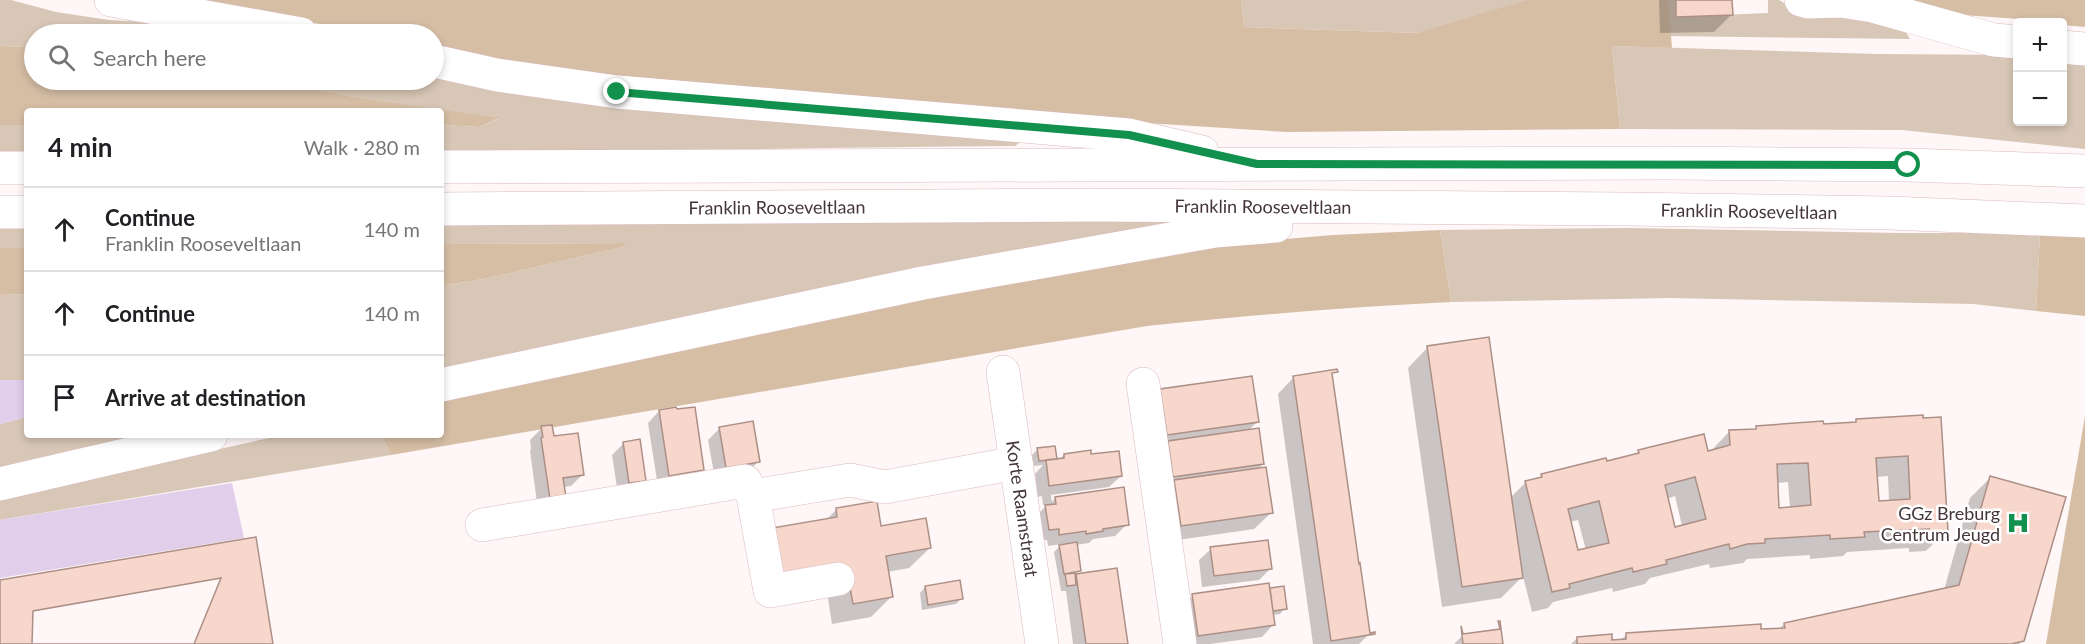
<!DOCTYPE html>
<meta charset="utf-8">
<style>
body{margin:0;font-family:Lato,sans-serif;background:#f6f6f6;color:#202124}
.controls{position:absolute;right:18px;top:18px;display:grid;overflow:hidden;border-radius:6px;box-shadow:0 3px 9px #0003}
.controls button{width:54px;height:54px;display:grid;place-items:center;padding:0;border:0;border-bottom:2px solid #e0e0e0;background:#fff;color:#202124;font:30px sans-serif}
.stop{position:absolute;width:18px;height:18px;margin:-14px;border:4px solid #12904d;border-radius:50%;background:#fff}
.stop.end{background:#12904d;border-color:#fff;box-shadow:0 2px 6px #0008}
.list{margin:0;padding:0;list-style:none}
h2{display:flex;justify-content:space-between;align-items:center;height:78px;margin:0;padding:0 24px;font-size:26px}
h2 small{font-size:20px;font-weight:400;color:#757577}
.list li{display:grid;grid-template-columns:39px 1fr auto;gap:18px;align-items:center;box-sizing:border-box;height:84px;padding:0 24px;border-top:2px solid #e0e0e0}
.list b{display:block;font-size:22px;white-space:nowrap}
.list p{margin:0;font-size:20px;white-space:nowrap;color:#757577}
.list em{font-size:20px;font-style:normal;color:#757577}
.icon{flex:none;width:33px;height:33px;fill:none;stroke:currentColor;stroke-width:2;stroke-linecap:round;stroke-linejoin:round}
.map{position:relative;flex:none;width:2085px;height:644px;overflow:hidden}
.search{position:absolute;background:#fff;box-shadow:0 3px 9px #0003;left:24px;top:24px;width:420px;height:66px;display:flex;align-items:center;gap:15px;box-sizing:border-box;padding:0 21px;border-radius:33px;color:#757577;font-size:22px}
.panel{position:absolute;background:#fff;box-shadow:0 3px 9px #0003;left:24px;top:108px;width:420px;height:330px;border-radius:6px}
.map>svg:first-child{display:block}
.green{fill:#d8c7b6}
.forest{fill:#d6bea5}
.water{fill:#e1ceeb}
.shadow{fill:#0003;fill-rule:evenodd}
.building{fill:#f7d7cc;stroke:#ac8f85;stroke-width:1.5;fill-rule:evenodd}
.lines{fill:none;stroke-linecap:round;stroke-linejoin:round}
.minor-casing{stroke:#dbbabe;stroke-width:34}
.major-casing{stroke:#dbbabe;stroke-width:34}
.minor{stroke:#fff;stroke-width:33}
.major{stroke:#fff;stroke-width:33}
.route{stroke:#12904d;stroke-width:8}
.labels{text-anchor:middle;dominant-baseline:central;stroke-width:5;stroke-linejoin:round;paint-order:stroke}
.street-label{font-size:18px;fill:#443638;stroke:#fff}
.poi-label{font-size:18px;fill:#443638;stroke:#fff;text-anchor:end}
</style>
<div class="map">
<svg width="2085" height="644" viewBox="0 0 2085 644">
<rect width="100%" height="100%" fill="#fef6f7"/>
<path class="green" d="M 0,0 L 11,0 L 56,12 L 109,20 L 180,24 L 232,34 L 34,34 L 34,47 L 0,46 Z
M 1241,0 L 1560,0 L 1417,33 L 1244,27 Z
M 1663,0 L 1676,0 L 1677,17 L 1768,13 L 1768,0 L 1779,0 L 1794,9 L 1900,23 L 1910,39 L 1666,36 Z
M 1612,46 L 1876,54 L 2017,55 L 2018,122 L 2062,122 L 2063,55 L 2085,58 L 2085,149 L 1902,130 L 1620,129 Z
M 434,73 L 1025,139 L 1015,146 C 824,147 632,152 441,153 L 441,125 L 480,127 L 498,119 L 354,97 L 273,80 L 434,80 Z
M 0,125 L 27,125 L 27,155 L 0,155 Z
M 1220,217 L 441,372 L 441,286 L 489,278 L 618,248 L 625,243 L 441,244 L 441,225 Z
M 0,227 L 27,227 L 27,248 L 0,248 Z
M 1628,228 L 1899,233 L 2040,233 L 2036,311 L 1973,304 L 1670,298 L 1451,302 L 1440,230 Z
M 27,294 L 27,380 L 0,380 L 0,295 Z
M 27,417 L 27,435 L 160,435 L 0,473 L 0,424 Z
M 283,435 L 381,435 L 391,455 L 0,520 L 0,497 Z"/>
<path class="forest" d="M 196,0 L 1241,0 L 1244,27 L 1417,33 L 1528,0 L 1668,0 L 1672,48 L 1612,46 L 1620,129 L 1286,132 L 1130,122 L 622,76 L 497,61 L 434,47 L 434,34 L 371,34 Z
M 1872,0 L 2085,0 L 2085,27 L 2063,25 L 2062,22 L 1933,13 Z
M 0,46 L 34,47 L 34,80 L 273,80 L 354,97 L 499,118 L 480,127 L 441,125 L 441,111 L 27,111 L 27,125 L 0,125 Z
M 1440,230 L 1451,302 C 1350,307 1249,315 1147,326 L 391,455 L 381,435 L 441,435 L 441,401 L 764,328 L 1215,245 L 1333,235 Z
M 2040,233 L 2085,235 L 2085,316 L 2036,311 Z
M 627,243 L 618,248 L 489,278 L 441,286 L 441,244 Z
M 0,248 L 27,248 L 27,294 L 0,295 Z
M 2085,416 L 2085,644 L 2046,644 Z"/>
<path class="water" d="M 0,380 L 27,380 L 27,417 L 0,424 Z
M 232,483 L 244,538 L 0,578 L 0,520 Z"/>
<path class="shadow" d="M 1659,0 L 1731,0 L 1731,15 L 1714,32 L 1660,33 Z
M 1428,347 L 1510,498 L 1525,483 L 1538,479 L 1542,475 L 1606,463 L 1635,455 L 1639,452 L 1708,454 L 1729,432 L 1754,430 L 1757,427 L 1853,424 L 1856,421 L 1922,417 L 1946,531 L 1926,551 L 1909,552 L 1909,548 L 1847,552 L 1843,556 L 1810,559 L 1810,555 L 1747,559 L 1743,563 L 1710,568 L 1709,564 L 1650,578 L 1645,584 L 1613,592 L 1612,588 L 1553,602 L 1548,608 L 1532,612 L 1523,576 L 1501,598 L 1442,607 L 1408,368 ZM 1888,476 L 1889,502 L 1878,503 L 1876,477 ZM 1788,482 L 1790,508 L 1778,509 L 1777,483 ZM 1675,496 L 1682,526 L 1674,528 L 1667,499 ZM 1578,520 L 1586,550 L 1577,552 L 1570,522 Z
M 1294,377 L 1369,634 L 1359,644 L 1313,644 L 1278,394 Z
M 1144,407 L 1257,422 L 1247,432 L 1263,464 L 1257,470 L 1271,513 L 1254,529 L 1164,542 ZM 1167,450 L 1170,450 L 1175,484 L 1172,485 Z
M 659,411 L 703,469 L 691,481 L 658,487 L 648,423 Z
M 542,428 L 583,474 L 571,486 L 563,487 L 538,510 L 530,451 L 531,449 L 530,440 Z
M 720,428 L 758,462 L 746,474 L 715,479 L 708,440 Z
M 624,443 L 645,480 L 633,492 L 618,494 L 612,455 Z
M 1038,449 L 1056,461 L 1059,460 L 1064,455 L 1090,456 L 1121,476 L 1109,487 L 1051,495 L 1052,502 L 1055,498 L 1127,524 L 1115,536 L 1093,539 L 1089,543 L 1076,545 L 1079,570 L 1074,575 L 1116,569 L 1127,644 L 1073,644 L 1066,591 L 1061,591 L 1054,552 L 1062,544 L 1048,546 L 1047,540 L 1037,541 L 1034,518 L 1048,504 L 1043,505 L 1042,496 L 1038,497 L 1035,474 L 1043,465 L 1034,466 L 1032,455 Z
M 1991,477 L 2023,640 L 2019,644 L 1571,644 L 1577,638 L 1620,641 L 1626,635 L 1778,630 L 1784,624 L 1944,590 L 1970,498 Z
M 837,509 L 930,548 L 909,568 L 887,572 L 892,596 L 871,617 L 832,624 L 826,586 L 826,520 Z
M 1211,549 L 1270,569 L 1259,580 L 1202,587 L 1199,560 Z
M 925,587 L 962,598 L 956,604 L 922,610 L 920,593 Z
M 1282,588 L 1285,608 L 1280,614 L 1272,615 L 1273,625 L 1262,637 L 1210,644 L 1186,644 L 1181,607 L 1193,596 Z
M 1463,635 L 1502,644 L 1454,644 Z"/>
<path class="building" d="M 1676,0 L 1732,0 L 1733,15 L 1676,17 Z
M 1489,337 L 1523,578 L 1462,587 L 1427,346 Z
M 1337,369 L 1338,372 L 1332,373 L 1359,564 L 1360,563 L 1370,633 L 1375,632 L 1375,634 L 1331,641 L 1293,376 Z
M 1252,376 L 1259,422 L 1167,435 L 1160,389 Z
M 676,407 L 677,409 L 695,407 L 704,470 L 669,476 L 659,410 Z
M 1923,415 L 1923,418 L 1941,417 L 1948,531 L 1929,532 L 1929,529 L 1864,532 L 1865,537 L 1830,539 L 1830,535 L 1765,539 L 1765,543 L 1747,544 L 1730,549 L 1729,544 L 1666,560 L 1667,564 L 1633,572 L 1632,568 L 1569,584 L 1570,588 L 1552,592 L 1525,481 L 1542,477 L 1541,474 L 1606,458 L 1607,461 L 1639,453 L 1638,450 L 1704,434 L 1708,451 L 1730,445 L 1729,430 L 1756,429 L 1756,426 L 1823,421 L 1824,424 L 1856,422 L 1856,419 ZM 1908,456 L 1910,499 L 1879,501 L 1876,458 ZM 1808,463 L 1811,505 L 1779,508 L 1777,464 ZM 1695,477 L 1706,519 L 1675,527 L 1665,485 ZM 1599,501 L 1609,543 L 1578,550 L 1568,509 Z
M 753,421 L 760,462 L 726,468 L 719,427 Z
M 552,425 L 554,436 L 578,433 L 584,475 L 563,478 L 566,497 L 550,499 L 541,438 L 543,437 L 541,426 Z
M 1259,428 L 1264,464 L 1173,477 L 1168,441 Z
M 640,439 L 646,481 L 629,483 L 623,442 Z
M 1055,446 L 1057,459 L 1039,461 L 1037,448 Z
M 1091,450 L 1091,454 L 1119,451 L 1122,476 L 1049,486 L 1046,460 L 1064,458 L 1064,454 Z
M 1266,467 L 1273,513 L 1181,526 L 1174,480 Z
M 1990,476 L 2066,497 L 2024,641 L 2011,644 L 1577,644 L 1577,637 L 1612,634 L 1612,640 L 1626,639 L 1626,633 L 1761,624 L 1761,629 L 1785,628 L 1784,623 L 1959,585 Z
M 1124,487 L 1129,525 L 1103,529 L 1103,531 L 1086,534 L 1086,531 L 1059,535 L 1059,529 L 1049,530 L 1045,505 L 1056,504 L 1055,497 Z
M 877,501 L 881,526 L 926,518 L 931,548 L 886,556 L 893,597 L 853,604 L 846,566 L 780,577 L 772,528 L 837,517 L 836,508 Z
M 256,537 L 273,644 L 0,644 L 0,580 Z
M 1268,540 L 1272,569 L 1214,576 L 1210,547 Z
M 1077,542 L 1081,571 L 1064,574 L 1059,545 Z
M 1117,568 L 1128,644 L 1086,644 L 1076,574 Z
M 1075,573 L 1076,585 L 1067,586 L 1065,574 Z
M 221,578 L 194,644 L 32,644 L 33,611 Z
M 960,580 L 963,599 L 928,605 L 925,586 Z
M 1269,583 L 1275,625 L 1198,636 L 1192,594 Z
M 1284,586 L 1287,609 L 1273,611 L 1270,588 Z
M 1498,621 L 1500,621 L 1503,644 L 1463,644 L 1461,626 L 1463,634 L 1500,629 Z"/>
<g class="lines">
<g class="minor-casing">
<g id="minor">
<path d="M 1801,0 L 1808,2 L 1841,1 L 1873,6 L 1994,40 L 2018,42"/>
<path d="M 2062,47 L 2085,49"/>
<path id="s1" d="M 1003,372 L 1042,644"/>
<path d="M 1143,384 L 1180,644"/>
<path d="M 482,525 L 745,481 L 753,496"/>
<path d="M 838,579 L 770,591 L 753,496 L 850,480 L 885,487 L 1016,463"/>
</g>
</g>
<g class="major-casing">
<g id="major">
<path d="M 111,0 L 301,34"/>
<path d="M 434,61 L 497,75 L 617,92 L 1129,135 L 1202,152"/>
<path d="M 441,167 L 1668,163 L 1908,165 L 2085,171"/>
<path d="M 0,168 L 27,168"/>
<path id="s2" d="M 441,209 L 1094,205 L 1625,209 L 1890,213 L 2085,221"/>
<path d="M 0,212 L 27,212"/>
<path d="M 441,385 L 923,283 L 1215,231 L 1276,226"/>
<path d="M 0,484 L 211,435"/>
</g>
</g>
<use href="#minor" class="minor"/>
<use href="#major" class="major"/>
</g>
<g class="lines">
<path class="route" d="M 617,92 L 1129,135 L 1257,164 L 1908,165"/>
</g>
<defs>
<g id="hospital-bare" transform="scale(1.8)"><path d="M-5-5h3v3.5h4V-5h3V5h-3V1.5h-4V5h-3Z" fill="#12904d" stroke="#fff" stroke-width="2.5" paint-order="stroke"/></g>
</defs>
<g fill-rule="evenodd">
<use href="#hospital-bare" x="2018" y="523"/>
</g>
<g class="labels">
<g class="street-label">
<text stroke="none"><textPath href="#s2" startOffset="336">Franklin Rooseveltlaan</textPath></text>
<text stroke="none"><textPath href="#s2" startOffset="822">Franklin Rooseveltlaan</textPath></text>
<text stroke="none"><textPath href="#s2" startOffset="1308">Franklin Rooseveltlaan</textPath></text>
<text stroke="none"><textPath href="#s1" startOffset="138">Korte Raamstraat</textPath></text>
</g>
<g class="poi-label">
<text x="2000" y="513">GGz Breburg<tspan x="2000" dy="21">Centrum Jeugd</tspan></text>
</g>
</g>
</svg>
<div class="controls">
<button>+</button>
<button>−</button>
</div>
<div class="stop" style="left:1908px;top:165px"></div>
<div class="stop end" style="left:617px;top:92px"></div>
<div class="search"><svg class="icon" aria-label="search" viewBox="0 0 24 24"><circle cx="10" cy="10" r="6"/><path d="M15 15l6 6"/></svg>Search here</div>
<section class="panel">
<h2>4 min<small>Walk · 280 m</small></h2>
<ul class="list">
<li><svg class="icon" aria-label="ahead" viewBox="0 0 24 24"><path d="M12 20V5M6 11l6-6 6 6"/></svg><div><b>Continue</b><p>Franklin Rooseveltlaan</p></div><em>140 m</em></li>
<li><svg class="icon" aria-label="ahead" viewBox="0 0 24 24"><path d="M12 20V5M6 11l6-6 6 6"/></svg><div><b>Continue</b></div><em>140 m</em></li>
<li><svg class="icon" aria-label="arrive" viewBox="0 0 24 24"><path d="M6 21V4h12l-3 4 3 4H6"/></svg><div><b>Arrive at destination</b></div></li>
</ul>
</section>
</div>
